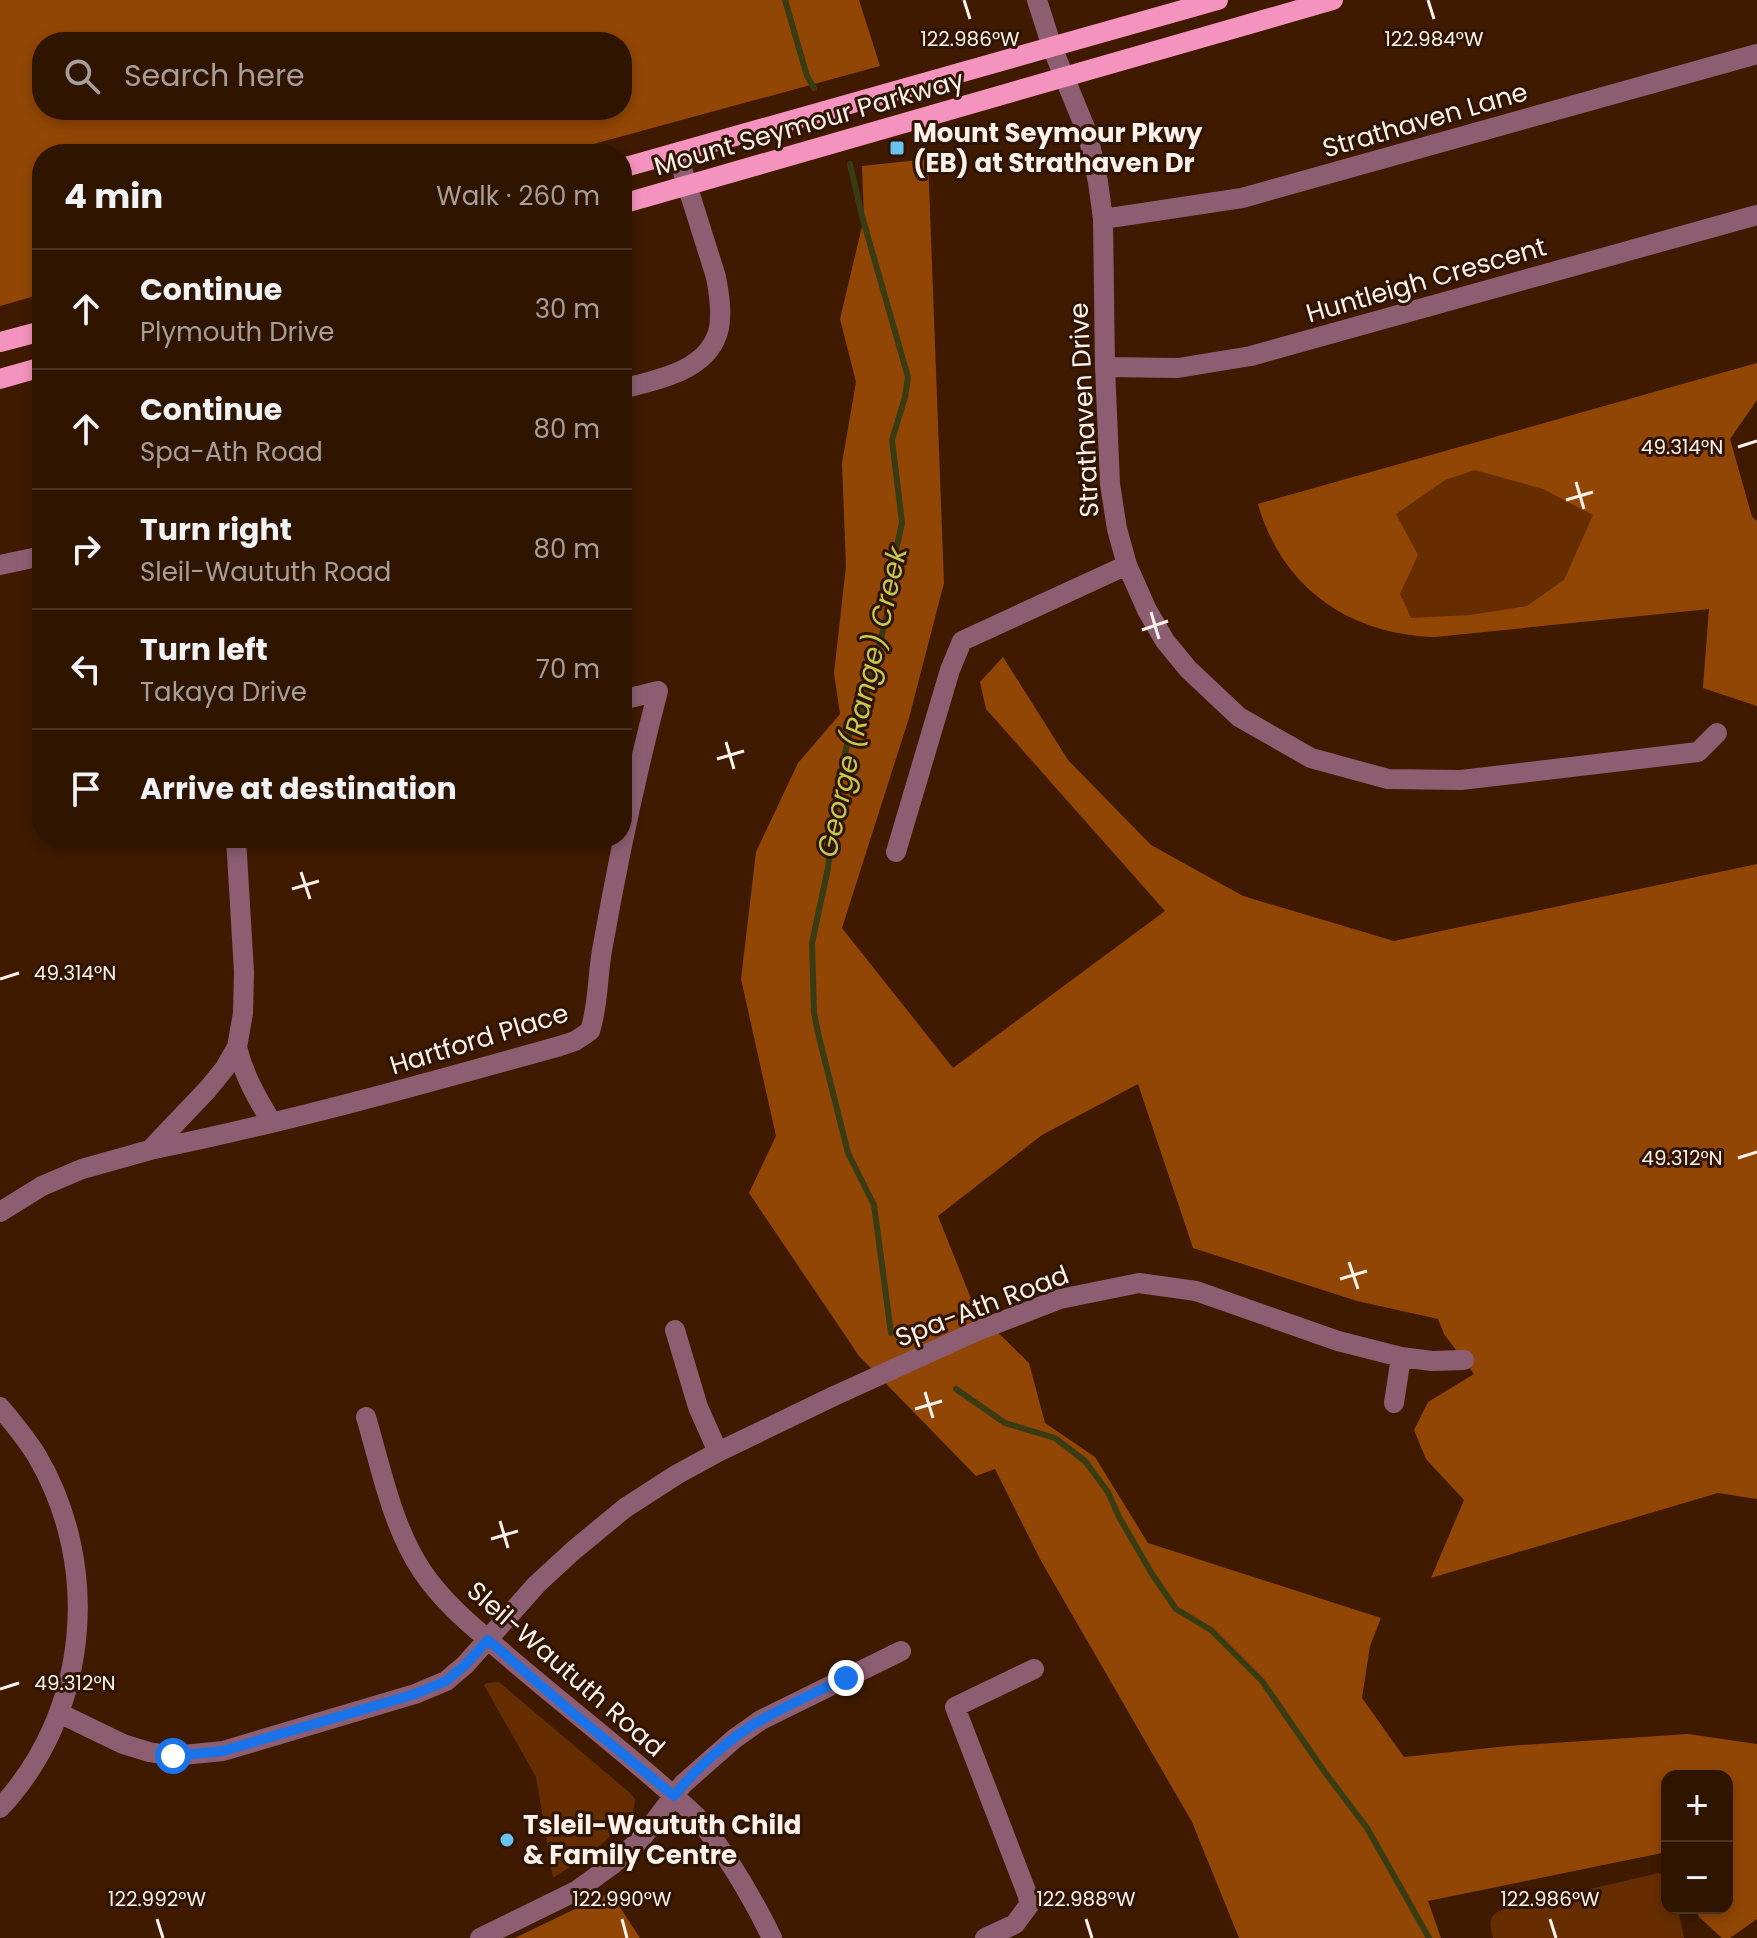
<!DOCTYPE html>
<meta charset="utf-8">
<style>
body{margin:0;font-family:Poppins,sans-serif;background:#371d0a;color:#f1f3f6}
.controls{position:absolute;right:24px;bottom:24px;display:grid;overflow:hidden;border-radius:16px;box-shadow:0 4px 12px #0003}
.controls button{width:72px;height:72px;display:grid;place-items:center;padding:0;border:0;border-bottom:2px solid #4a3322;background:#2f1400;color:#f1f3f6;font:40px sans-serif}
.stop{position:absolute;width:24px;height:24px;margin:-18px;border:6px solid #1a73e8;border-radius:50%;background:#fff}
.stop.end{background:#1a73e8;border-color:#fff;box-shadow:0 2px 8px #0008}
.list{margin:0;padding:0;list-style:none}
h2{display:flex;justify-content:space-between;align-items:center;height:104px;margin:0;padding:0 32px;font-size:34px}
h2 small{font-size:26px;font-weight:400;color:#a79e99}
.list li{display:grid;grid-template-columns:52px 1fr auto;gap:24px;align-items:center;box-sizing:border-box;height:120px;padding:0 32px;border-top:2px solid #4a3322}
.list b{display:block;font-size:30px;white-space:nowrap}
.list p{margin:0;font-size:26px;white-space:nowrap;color:#a79e99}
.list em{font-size:26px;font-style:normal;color:#a79e99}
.icon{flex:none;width:44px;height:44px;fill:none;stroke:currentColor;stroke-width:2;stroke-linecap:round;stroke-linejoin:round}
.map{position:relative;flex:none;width:1757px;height:1938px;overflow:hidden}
.search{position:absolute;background:#2f1400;box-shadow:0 4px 12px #0003;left:32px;top:32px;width:600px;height:88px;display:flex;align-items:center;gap:20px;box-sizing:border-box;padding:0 28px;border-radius:32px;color:#a79e99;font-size:30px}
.panel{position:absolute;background:#2f1400;box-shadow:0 4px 12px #0003;left:32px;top:144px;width:600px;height:704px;border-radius:32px}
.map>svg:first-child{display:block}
.green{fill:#662e00}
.forest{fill:#914605;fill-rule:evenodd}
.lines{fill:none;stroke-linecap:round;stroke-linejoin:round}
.stream{stroke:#393b12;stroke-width:6}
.minor{stroke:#8d5e72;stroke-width:20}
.major{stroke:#f593bf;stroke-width:20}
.route{stroke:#1a73e8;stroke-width:10}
.ticks{fill:none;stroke:#fcf1eb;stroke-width:3}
.poi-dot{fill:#69c3f1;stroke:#301402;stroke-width:3}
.labels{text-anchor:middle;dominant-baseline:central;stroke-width:6;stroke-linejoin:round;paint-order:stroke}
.street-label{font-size:26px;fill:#fcf1eb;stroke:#301402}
.poi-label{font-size:26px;font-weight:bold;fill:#fcf1eb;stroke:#301402;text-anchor:start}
.water-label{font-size:28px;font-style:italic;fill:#c2c94e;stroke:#301402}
.ticks-label{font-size:20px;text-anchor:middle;fill:#fcf1eb;stroke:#301402;stroke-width:6;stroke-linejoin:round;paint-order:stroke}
</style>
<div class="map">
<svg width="1757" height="1938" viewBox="0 0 1757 1938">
<rect width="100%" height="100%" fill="#3f1a00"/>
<path class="green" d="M 1757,363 L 1757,400 L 1730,439 L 1752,517 L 1757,521 L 1757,706 L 1703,688 L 1709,609 L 1434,637 C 1349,634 1283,588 1258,504 Z
M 499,1682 L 630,1793 L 635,1799 L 633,1812 L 614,1833 L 595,1850 L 553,1878 L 536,1777 L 484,1685 L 487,1683 Z
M 1659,1873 L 1667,1876 L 1667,1908 L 1678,1908 L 1684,1938 L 1493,1938 C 1490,1925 1487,1917 1501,1910 Z"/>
<path class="forest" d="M 0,0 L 859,0 L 880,66 L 557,154 L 42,154 L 42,294 L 0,306 ZM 622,42 L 622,110 L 42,110 L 42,42 Z
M 928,159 L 944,583 L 909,718 L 842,928 L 953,1068 L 1165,911 L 986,709 L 980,682 L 1003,657 L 1068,760 L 1151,845 L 1243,896 L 1394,941 L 1757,864 L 1757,1499 L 1718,1493 L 1431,1578 L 1464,1500 L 1426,1459 L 1414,1430 L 1428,1402 L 1474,1374 L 1444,1334 L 1438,1319 L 1357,1301 L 1193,1248 L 1138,1084 L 1042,1135 L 938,1216 L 976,1311 L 1029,1363 L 1045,1423 L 1095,1457 L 1148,1543 L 1381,1618 L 1370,1646 L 1362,1698 L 1404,1757 L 1508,1746 L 1688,1734 L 1757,1744 L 1757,1919 L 1730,1938 L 1722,1938 L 1699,1917 L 1695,1908 L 1727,1908 L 1727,1776 L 1667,1776 L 1667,1852 L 1428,1901 L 1441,1938 L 1239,1938 L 1192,1822 L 1041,1561 L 995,1469 L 976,1476 L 859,1356 L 749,1193 L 776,1136 L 741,979 L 756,852 L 798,763 L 840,714 L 834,673 L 846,566 L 842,463 L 856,382 L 840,319 L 864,218 L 862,166 Z
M 1757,363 L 1757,400 L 1730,439 L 1752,517 L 1757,521 L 1757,706 L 1703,688 L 1709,609 L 1434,637 C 1349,634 1282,588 1258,504 ZM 1475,470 L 1543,489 L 1593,515 L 1564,580 L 1527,606 L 1470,615 L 1411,618 L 1400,594 L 1418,555 L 1396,514 L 1445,480 Z
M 610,1892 L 640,1938 L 515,1938 Z"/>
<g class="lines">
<path class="stream" d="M 785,0 L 807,76 L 814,88
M 850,164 L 862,216 L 908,377 L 905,397 L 892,440 L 902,523 L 892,568 L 889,607 L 864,704 L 850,731 L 838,786 L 828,868 L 812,943 L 814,1013 L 819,1037 L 848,1153 L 874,1205 L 891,1333
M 956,1389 L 1005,1423 L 1055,1438 L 1085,1461 L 1108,1492 L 1119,1517 L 1152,1574 L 1176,1609 L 1211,1630 L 1262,1681 L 1324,1771 L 1367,1828 L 1429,1938"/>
<path class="minor" d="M 1037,0 L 1052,47 L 1088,135 L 1098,182 L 1103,219 L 1105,367 L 1110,484 L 1117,529 L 1127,565 L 1147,610 L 1165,641 L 1188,669 L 1239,717 L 1311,758 L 1388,779 L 1461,780 L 1698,752 L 1717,733
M 1103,219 L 1242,198 L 1757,54
M 1105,367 L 1178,368 L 1251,356 L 1757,215
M 622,389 C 658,379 710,371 719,328 C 722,311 719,293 716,277 L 677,153
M 0,565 L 42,556
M 896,852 L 950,670 L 962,641 L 1127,565
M 237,1047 C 244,1076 257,1098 272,1123
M 150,1150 C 288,1122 424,1084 560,1046 L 575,1041 L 590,1031 C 599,1004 597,974 603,945 C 618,860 636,775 658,691 L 622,700
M 0,1212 L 42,1186 L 82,1169 L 150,1150 L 208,1089 L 225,1068 L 237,1047 L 243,1013 L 244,972 L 236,838
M 675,1330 L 698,1407 L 718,1452
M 1394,1403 L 1401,1357
M 0,1407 C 13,1423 26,1438 37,1456 C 102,1567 89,1713 0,1808
M 366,1417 C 381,1468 392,1526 422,1571 C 446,1607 482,1634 514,1662 C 574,1713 638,1762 696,1816 C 726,1853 751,1895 772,1938
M 59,1713 L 123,1744 L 149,1752 L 173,1756 L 223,1751 L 415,1694 L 446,1681 L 465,1665 L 537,1584 L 574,1550 L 625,1508 L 676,1475 L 718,1452 L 834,1396 L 977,1331 L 1060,1299 L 1139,1283 L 1196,1291 L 1338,1341 L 1401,1357 L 1432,1361 L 1464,1360
M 480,1938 L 576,1891 L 612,1865 L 641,1839 L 683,1784 L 734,1739 L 761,1720 L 901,1651
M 985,1938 L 1015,1924 L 1029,1905 L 1028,1896 L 955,1707 L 1034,1669"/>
<path class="major" d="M 622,168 L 1218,0
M 622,204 L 1333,0
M 0,342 L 42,331
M 0,379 L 42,367"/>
</g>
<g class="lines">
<path class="route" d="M 173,1756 L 223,1751 L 415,1694 L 446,1681 L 465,1665 L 488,1640 L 568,1709 L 674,1796 C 696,1768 732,1736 763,1719 C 790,1704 818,1691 846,1678"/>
</g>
<path class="ticks" d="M 964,0 L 970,19M 1428,0 L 1434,19M 1738,447 L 1757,441M 1576,482 L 1584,509M 1566,500 L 1593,492M 1151,612 L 1159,639M 1142,630 L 1168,621M 726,742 L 734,769M 717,759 L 744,751M 301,872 L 310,899M 292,889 L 319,881M 0,979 L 19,973M 1738,1158 L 1757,1152M 1349,1262 L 1358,1289M 1340,1279 L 1367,1271M 925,1392 L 933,1418M 915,1409 L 942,1401M 500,1521 L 508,1548M 491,1539 L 518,1531M 0,1689 L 19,1683M 157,1919 L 163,1938M 622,1919 L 627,1938M 1086,1919 L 1092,1938M 1550,1919 L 1556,1938"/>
<g class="poi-dot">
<rect x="889" y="140" width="16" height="16" rx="4"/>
<circle cx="507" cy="1840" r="8"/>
</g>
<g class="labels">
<g class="street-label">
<text transform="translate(1425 120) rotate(-16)">Strathaven Lane</text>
<text transform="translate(809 123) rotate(-16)">Mount Seymour Parkway</text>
<text transform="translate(1426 280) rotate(-16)">Huntleigh Crescent</text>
<text transform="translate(1084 410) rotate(-93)">Strathaven Drive</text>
<text transform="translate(479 1039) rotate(-17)">Hartford Place</text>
<text transform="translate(982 1306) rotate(-21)">Spa-Ath Road</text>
<text transform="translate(566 1669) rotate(41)">Sleil-Waututh Road</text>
</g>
<g class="poi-label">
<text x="913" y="133">Mount Seymour Pkwy<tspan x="913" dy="30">(EB) at Strathaven Dr</tspan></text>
<text x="523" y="1825">Tsleil-Waututh Child<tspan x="523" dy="30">&amp; Family Centre</tspan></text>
</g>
<g class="water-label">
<text transform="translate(862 702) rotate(-77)">George (Range) Creek</text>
</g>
</g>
<g class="ticks-label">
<text x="970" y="46">122.986°W</text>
<text x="1434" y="46">122.984°W</text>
<text x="1682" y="454">49.314°N</text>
<text x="75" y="980">49.314°N</text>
<text x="1682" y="1165">49.312°N</text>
<text x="75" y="1690">49.312°N</text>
<text x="157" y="1906">122.992°W</text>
<text x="622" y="1906">122.990°W</text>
<text x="1086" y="1906">122.988°W</text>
<text x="1550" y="1906">122.986°W</text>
</g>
</svg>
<div class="controls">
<button>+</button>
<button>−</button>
</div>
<div class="stop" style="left:173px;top:1756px"></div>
<div class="stop end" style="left:846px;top:1678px"></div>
<div class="search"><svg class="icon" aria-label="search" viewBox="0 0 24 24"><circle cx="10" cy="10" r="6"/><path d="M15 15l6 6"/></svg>Search here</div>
<section class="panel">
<h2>4 min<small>Walk · 260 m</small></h2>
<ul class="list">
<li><svg class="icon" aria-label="ahead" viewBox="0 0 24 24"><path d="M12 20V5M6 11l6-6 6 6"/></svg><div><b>Continue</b><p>Plymouth Drive</p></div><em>30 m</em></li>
<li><svg class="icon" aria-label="ahead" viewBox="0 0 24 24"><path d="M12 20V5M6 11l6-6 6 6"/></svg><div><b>Continue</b><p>Spa-Ath Road</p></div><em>80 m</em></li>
<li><svg class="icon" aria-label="right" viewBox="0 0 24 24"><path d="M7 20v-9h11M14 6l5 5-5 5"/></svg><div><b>Turn right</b><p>Sleil-Waututh Road</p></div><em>80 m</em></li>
<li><svg class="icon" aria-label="left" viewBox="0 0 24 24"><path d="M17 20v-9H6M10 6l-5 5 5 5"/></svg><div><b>Turn left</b><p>Takaya Drive</p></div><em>70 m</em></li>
<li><svg class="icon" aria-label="arrive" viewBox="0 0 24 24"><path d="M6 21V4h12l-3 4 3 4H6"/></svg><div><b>Arrive at destination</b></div></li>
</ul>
</section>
</div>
